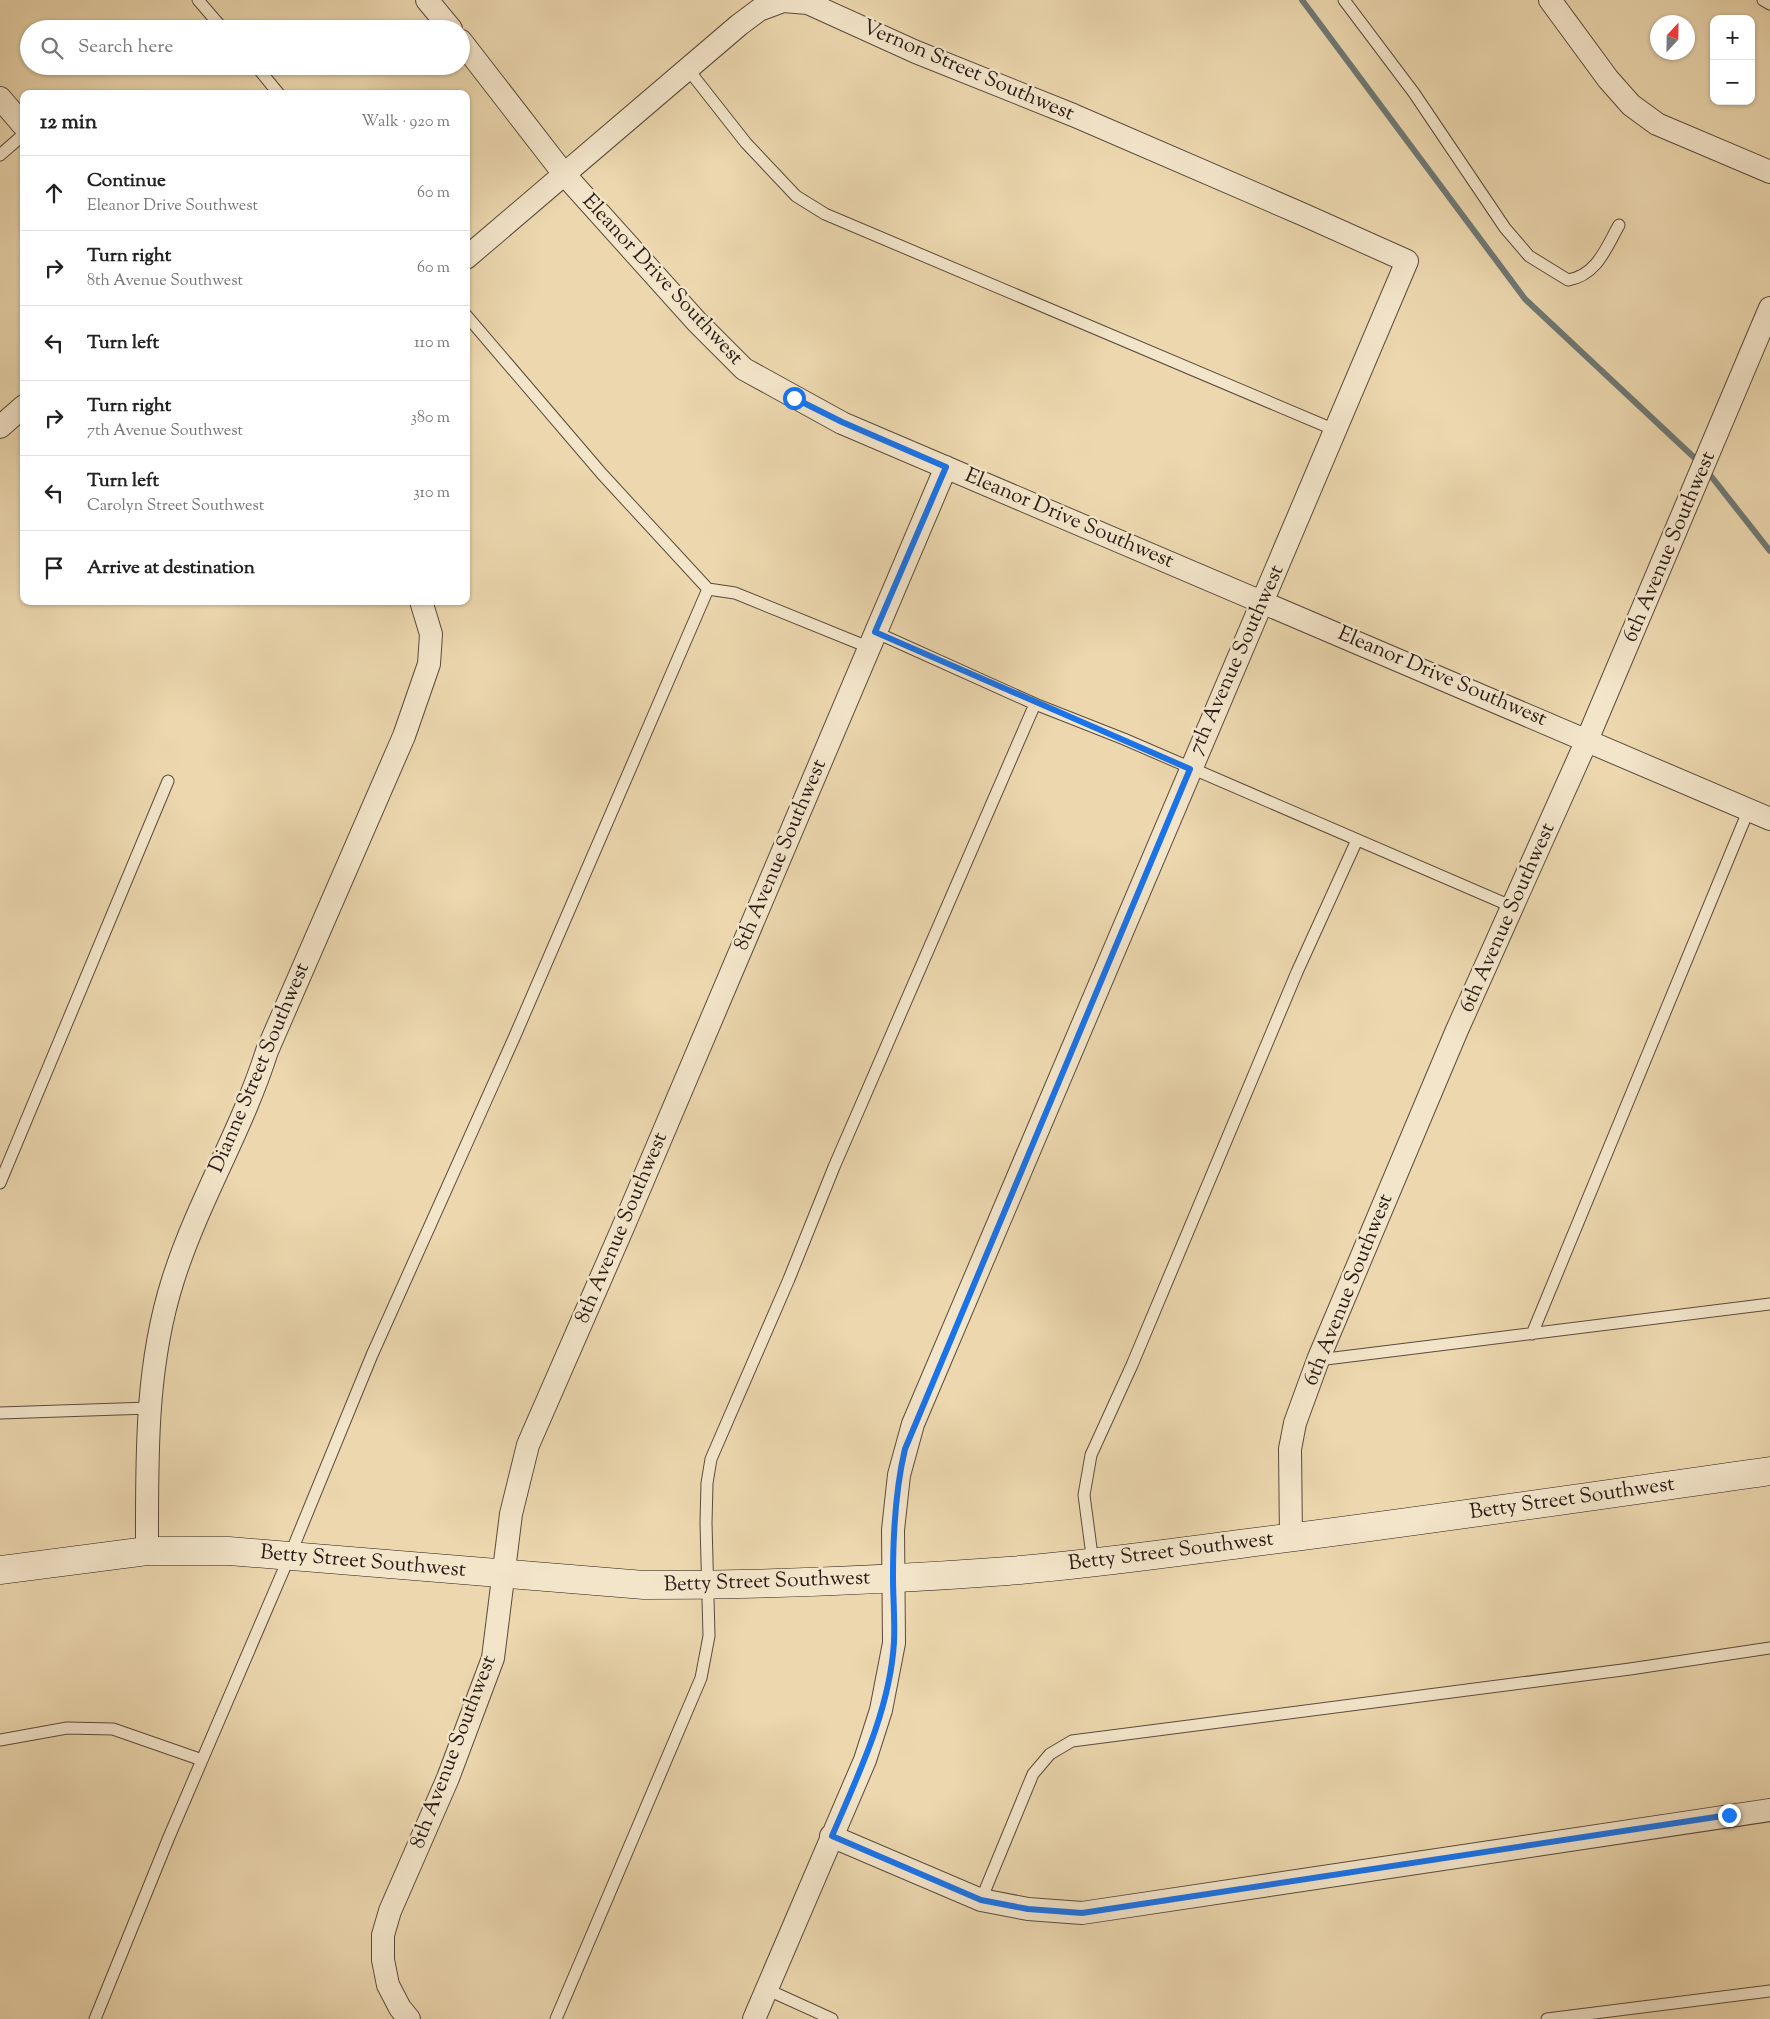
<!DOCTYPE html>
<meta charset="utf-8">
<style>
body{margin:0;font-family:"Sorts Mill Goudy",serif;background:#f2f2f2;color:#222}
.controls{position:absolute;right:15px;top:15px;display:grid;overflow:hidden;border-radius:10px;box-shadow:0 1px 4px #0004}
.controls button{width:45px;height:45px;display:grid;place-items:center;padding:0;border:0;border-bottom:1px solid #e0e0e0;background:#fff;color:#222;font:25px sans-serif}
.compass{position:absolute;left:1650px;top:15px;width:45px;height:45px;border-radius:50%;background:#fff;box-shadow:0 1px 4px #0004;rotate:22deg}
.stop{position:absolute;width:15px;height:15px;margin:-11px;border:4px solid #1a73e8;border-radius:50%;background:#fff}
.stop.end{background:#1a73e8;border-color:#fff;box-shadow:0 1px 5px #0008}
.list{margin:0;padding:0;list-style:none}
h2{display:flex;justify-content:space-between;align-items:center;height:65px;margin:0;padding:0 20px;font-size:21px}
h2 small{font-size:16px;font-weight:400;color:#767676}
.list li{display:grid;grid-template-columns:32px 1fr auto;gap:15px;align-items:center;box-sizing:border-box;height:75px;padding:0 20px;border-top:1px solid #e0e0e0}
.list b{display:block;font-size:19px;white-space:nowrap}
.list p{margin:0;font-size:16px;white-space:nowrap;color:#767676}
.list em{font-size:16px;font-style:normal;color:#767676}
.icon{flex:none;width:28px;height:28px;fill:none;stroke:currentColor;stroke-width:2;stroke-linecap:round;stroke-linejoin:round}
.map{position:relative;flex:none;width:1770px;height:2019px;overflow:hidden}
.search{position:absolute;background:#fff;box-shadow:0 1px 4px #0004;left:20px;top:20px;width:450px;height:55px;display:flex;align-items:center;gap:12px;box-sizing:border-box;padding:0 18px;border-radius:28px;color:#767676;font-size:19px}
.panel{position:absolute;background:#fff;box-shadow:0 1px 4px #0004;left:20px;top:90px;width:450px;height:515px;border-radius:10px}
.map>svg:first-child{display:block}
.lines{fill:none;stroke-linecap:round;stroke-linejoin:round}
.stream{stroke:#6e7975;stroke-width:6}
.lane-casing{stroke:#5a4b3c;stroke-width:13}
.street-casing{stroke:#5a4b3c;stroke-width:24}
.secondary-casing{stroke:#291c16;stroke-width:29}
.lane{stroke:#f3e5ca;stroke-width:11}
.street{stroke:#f3e5ca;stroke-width:22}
.secondary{stroke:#f3e5ca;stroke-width:28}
.route{stroke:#1a73e8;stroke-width:6}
.labels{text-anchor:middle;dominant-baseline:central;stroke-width:5;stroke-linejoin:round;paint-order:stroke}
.street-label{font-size:21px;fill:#291c16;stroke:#f3e5ca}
</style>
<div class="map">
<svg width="1770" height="2019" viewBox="0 0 1770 2019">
<rect width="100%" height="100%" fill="#ecd7ae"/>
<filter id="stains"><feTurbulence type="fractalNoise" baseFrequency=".004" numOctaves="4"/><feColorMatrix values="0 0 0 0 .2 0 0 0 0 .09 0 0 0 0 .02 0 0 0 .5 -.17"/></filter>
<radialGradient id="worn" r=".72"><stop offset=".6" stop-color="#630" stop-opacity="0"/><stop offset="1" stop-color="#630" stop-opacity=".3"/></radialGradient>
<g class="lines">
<path class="stream" d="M 1302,0 L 1525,299 L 1699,462
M 1707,471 L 1770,551"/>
<g class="lane-casing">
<path id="lane" d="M 198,0 L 223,29
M 1344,0 L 1414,93 L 1505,228 L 1529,256 L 1568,280 C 1597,275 1606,248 1619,225
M 1763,0 L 1770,4
M 256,66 L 279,94
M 687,68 L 746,143 L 796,196 L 825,214 L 1335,430
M 0,155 L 24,134
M 466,315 L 602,474 L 708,589 L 735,593 L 868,647
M 875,632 L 1035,704 L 1124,739 L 1513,907
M 0,1183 L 168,781
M 1532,1334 L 1749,809
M 1318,1360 L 1770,1304
M 0,1413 L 149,1408
M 1093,1563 L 1084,1495 L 1091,1455 L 1132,1365 L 1297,972 L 1357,840
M 0,1740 L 67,1728 L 113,1729 L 202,1760
M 981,1900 L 1033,1774 L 1050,1754 L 1072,1741 L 1630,1669 L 1770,1648
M 766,1989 L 832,2019
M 95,2019 L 169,1837 L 290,1555 L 372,1355 L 514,1038 L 708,589
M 556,2019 L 701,1678 L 709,1636 L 706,1523 L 707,1483 L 711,1459 L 789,1279 L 834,1167 L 1035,704
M 1547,2019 L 1770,1991"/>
</g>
<g class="street-casing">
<path id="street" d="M 427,0 L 451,29
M 1550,0 L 1608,79 L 1631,105 L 1657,124 L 1770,172
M 461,41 L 564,174 L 697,322 L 744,369 L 842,423 L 1770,819
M 0,98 L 24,126
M 466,258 L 739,25 L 759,10 L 783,1 L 808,3 L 916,52 L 1073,115 L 1302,214 L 1407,261 L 913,1424 L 899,1475 L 893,1530 L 894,1643 L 881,1710 L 865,1760 L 754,2019
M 0,427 L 24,406
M 1291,1538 L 1290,1449 L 1295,1423 L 1318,1360 L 1457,1030 L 1587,740 L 1770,308
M 147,1551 C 147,1459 145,1368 173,1280 C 198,1201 242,1130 267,1051 L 404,736 L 429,664 L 431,634 L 421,601
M 831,1836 L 981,1900 L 1028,1909 L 1082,1913 L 1770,1810
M 409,2019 L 400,2008 L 388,1985 L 383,1960 L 383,1935 L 390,1911 L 448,1778 L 493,1658 L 511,1514 L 528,1445 L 624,1225 L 946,467"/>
</g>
<g class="secondary-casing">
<path id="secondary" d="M 0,1570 L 147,1551 L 229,1551 L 644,1585 C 765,1585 887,1580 1008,1571 C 1086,1565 1163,1554 1240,1544 C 1417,1522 1593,1496 1770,1471"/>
</g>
<use href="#lane" class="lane"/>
<use href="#street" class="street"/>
<use href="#secondary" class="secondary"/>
</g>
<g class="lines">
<path class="route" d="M 794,398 L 842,422 L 946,467 L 875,632 L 1190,769 L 905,1449 C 895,1491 893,1534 893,1577 C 893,1598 895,1620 894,1642 C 890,1710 858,1775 832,1836 L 981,1900 L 1028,1909 L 1082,1913 L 1729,1815"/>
</g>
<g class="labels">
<g class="street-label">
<text transform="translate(968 71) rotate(23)">Vernon Street Southwest</text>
<text transform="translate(662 280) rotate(47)">Eleanor Drive Southwest</text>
<text transform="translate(1069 519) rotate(23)">Eleanor Drive Southwest</text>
<text transform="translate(1670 547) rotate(-67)">6th Avenue Southwest</text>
<text transform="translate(1237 660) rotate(-66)">7th Avenue Southwest</text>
<text transform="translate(1442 677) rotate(23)">Eleanor Drive Southwest</text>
<text transform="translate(781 855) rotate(-67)">8th Avenue Southwest</text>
<text transform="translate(1508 918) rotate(-66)">6th Avenue Southwest</text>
<text transform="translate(260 1068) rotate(-67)">Dianne Street Southwest</text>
<text transform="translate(622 1228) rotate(-67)">8th Avenue Southwest</text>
<text transform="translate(1349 1290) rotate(-68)">6th Avenue Southwest</text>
<text transform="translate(1572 1499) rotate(-8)">Betty Street Southwest</text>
<text transform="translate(1171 1552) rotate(-7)">Betty Street Southwest</text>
<text transform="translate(363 1562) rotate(5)">Betty Street Southwest</text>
<text transform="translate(767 1582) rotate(-2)">Betty Street Southwest</text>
<text transform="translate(454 1752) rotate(-69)">8th Avenue Southwest</text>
</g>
</g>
<rect width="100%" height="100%" filter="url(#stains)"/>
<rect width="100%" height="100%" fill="url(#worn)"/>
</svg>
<div class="controls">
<button>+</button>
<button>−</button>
</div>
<svg class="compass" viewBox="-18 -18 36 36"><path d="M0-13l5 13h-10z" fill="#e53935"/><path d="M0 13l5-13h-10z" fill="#767676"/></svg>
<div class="stop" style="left:794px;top:398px"></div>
<div class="stop end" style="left:1729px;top:1815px"></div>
<div class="search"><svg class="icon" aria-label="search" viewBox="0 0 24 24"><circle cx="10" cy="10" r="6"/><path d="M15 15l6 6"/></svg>Search here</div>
<section class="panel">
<h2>12 min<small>Walk · 920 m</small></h2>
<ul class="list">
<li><svg class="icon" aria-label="ahead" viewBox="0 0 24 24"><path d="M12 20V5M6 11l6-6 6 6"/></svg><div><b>Continue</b><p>Eleanor Drive Southwest</p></div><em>60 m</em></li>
<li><svg class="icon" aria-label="right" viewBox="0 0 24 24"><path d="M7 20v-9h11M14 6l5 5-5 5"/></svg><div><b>Turn right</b><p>8th Avenue Southwest</p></div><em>60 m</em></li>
<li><svg class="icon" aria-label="left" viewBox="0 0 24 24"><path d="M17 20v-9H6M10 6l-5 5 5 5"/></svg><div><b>Turn left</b></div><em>110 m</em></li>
<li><svg class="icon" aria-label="right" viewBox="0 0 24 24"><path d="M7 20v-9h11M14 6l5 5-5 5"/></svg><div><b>Turn right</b><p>7th Avenue Southwest</p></div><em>380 m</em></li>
<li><svg class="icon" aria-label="left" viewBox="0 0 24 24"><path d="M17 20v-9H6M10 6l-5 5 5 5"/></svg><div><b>Turn left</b><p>Carolyn Street Southwest</p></div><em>310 m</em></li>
<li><svg class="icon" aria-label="arrive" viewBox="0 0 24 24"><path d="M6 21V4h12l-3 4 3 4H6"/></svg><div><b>Arrive at destination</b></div></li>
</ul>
</section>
</div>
